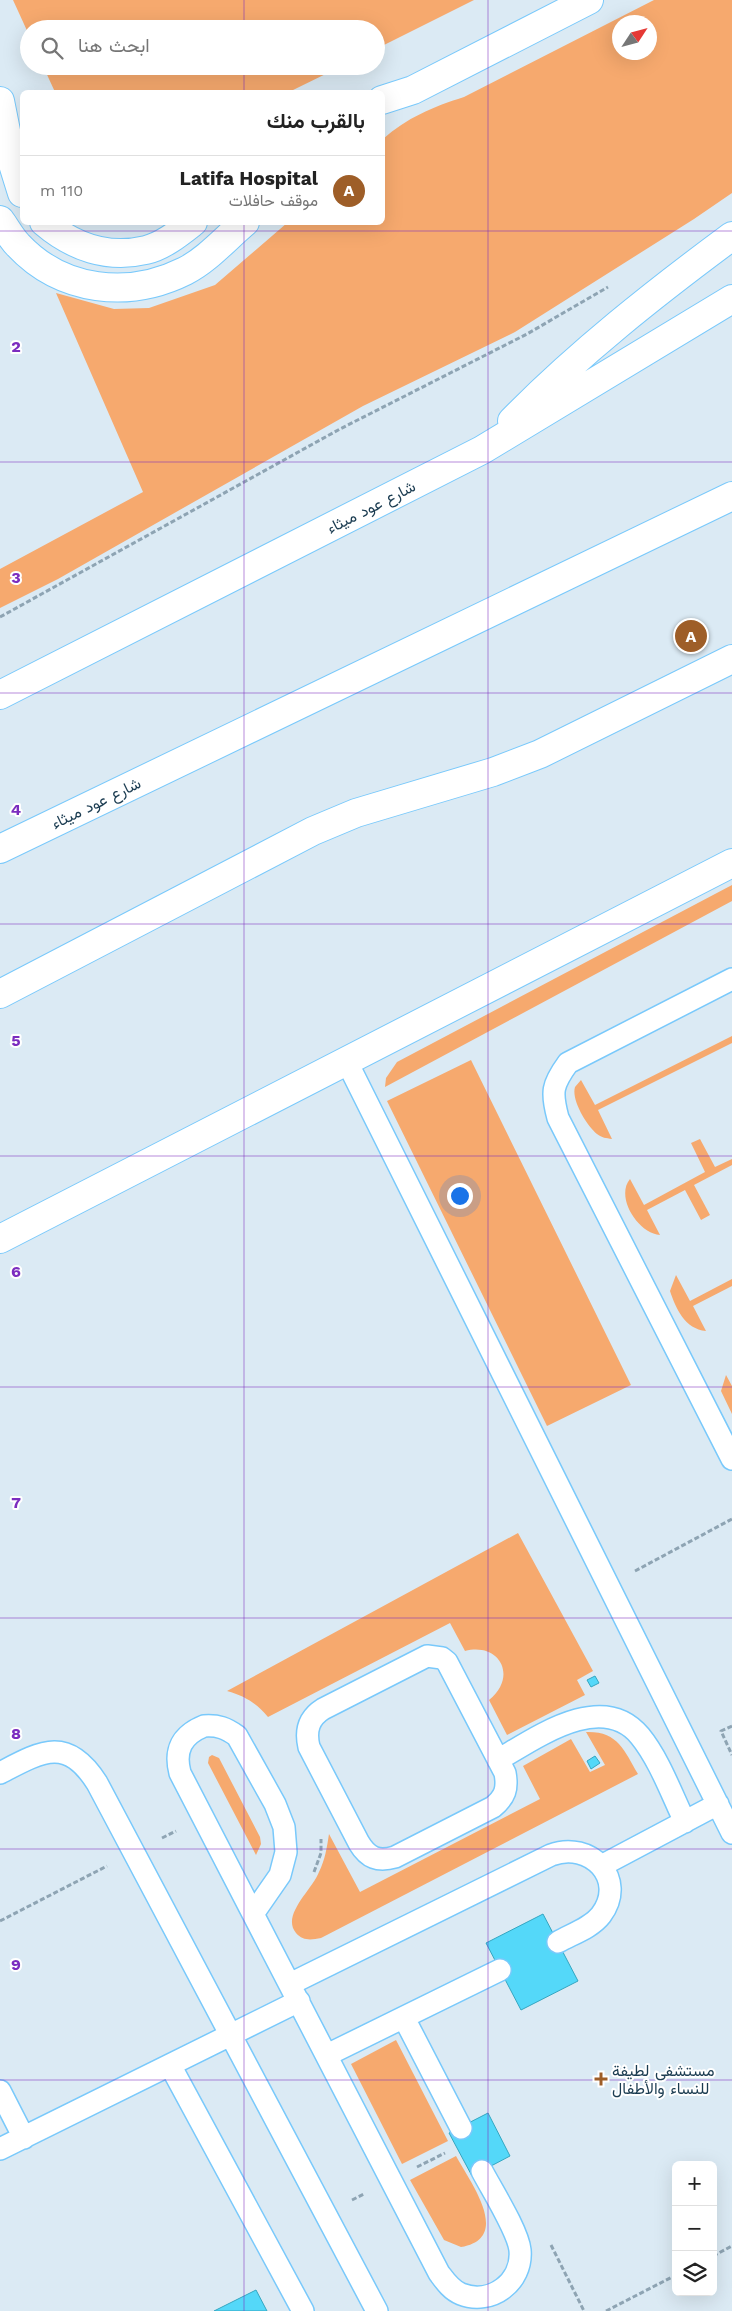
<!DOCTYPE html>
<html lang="ar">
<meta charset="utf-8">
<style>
body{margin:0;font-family:"Work Sans",Vazirmatn,sans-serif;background:#f6f6f6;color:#222;direction:rtl}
.controls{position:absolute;right:15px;bottom:15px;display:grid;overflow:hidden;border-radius:8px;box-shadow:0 5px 20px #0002}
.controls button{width:45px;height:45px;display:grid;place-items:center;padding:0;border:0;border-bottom:1px solid #e0e0e0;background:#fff;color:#222;font:25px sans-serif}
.compass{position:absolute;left:612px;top:15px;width:45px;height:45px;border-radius:50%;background:#fff;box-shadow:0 5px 20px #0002;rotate:54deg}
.you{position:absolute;left:459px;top:1195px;width:18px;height:18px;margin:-12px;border:4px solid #fff;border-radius:50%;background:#1a73e8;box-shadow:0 0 0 8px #1a73e833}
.badge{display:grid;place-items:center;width:32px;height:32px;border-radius:50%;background:#9e5e28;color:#fff;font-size:16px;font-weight:700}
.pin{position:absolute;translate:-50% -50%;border:2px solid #fff;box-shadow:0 1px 5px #0006}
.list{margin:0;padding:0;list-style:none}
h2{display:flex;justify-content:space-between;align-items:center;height:65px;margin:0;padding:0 20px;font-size:21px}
h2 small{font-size:16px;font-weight:400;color:#767676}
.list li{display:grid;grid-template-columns:32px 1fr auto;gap:15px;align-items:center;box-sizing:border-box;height:70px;padding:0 20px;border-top:1px solid #e0e0e0}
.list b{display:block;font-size:19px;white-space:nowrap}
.list p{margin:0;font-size:16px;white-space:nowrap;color:#767676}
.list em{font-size:16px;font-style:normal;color:#767676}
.icon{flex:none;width:28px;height:28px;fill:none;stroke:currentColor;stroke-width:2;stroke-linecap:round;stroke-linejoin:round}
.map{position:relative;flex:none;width:732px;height:2311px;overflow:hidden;direction:ltr}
.search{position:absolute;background:#fff;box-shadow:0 5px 20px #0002;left:20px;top:20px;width:365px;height:55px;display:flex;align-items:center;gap:12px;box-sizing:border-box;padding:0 18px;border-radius:28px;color:#767676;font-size:19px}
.panel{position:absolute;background:#fff;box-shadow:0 5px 20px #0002;left:20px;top:90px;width:365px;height:135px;border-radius:8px;direction:rtl}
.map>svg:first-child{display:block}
.green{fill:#f6a96e;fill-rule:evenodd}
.building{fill:#54d8f9;stroke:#34a6c1}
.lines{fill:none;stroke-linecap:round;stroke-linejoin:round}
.service-casing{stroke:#79c9fb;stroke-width:24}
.minor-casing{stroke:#79c9fb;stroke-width:30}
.trunk-casing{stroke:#79c9fb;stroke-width:30}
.path{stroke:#8ea4b3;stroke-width:3;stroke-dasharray:5 2.5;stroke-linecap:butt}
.service{stroke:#fff;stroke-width:21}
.minor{stroke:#fff;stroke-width:28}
.trunk{stroke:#fff;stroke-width:28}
.grid{fill:none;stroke:#7b2cbf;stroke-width:1;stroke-opacity:0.55}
.poi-dot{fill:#9e5e28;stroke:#fff;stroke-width:2}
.labels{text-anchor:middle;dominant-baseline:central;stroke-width:4;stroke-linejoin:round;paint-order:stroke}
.street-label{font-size:16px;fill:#1b3c51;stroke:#fff}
.poi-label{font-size:16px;fill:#1b3c51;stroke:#fff;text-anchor:start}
.grid-label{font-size:16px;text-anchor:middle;font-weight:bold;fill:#7b2cbf;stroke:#fff;stroke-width:4;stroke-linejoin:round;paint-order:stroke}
</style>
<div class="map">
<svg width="732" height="2311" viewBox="0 0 732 2311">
<rect width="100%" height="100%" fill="#dbeaf4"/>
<path class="green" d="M 13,0 L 474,0 L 376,49 L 376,29 L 29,29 L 29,35 Z
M 654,0 L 732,0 L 732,193 L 694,219 L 515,332 L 363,406 L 58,579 L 0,608 L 0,569 L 143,492 L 56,293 L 114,309 L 149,308 L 215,285 L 287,223 L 382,222 L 383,139 C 407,118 432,107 464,97 ZM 620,22 L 650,22 L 650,52 L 620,52 Z
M 43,66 L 342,66 L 289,92 L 55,92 Z
M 732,885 L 732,901 L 385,1087 L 386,1078 L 397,1062 Z
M 732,1036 L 732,1043 L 598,1110 L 612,1139 C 606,1138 602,1138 597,1134 C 587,1126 571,1100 575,1087 L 581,1080 L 595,1105 Z
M 471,1060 L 631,1385 L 547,1426 L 387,1101 Z
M 700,1139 L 715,1167 L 732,1159 L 732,1165 L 694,1185 L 710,1215 L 701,1220 L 685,1190 L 647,1210 L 660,1235 C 638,1233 615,1197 630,1179 L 644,1205 L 705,1172 L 691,1143 Z
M 676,1275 L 690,1301 L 732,1279 L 732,1286 L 693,1306 L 706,1331 C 685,1329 676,1309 670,1291 Z
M 726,1375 L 732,1386 L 732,1414 L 721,1391 Z
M 518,1533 L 593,1671 L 577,1680 L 585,1695 L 507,1735 L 489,1700 C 518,1677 500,1642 465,1651 L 450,1623 L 268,1717 C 256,1703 245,1696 227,1691 Z
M 586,1732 C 618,1731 624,1750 638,1774 L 321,1938 C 311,1940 303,1941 296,1933 C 281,1915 312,1890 319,1872 C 325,1860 327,1847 329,1834 L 360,1892 L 540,1799 L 523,1766 L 571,1739 L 590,1772 L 605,1765 Z
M 212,1755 L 219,1758 L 260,1837 L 261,1844 L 256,1855 L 208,1763 L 209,1757 Z
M 396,2040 L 448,2141 L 402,2164 L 351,2064 Z
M 456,2156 C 470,2182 513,2238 461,2247 L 444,2240 L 410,2180 Z"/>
<path class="building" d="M 595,1676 L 599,1683 L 591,1687 L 587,1680 Z
M 595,1756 L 600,1763 L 591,1769 L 587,1761 Z
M 543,1914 L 578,1981 L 521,2010 L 486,1943 Z
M 488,2113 L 510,2156 L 472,2176 L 449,2133 Z
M 256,2290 L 267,2311 L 214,2311 Z"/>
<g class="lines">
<g class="service-casing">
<path id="service" d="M 732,979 L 568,1063 C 552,1085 551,1092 558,1118 L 732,1459
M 347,1062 L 732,1833
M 427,1656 L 442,1658 L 447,1662 L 505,1773 C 508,1789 505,1797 493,1807 L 395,1857 C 378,1862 368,1858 359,1843 L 309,1747 C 305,1730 309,1718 323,1709 Z
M 204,1726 C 218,1725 226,1728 237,1736 L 275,1804 L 284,1827 L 286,1852 L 280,1875 L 253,1914 L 180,1773 C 174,1750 182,1735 204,1726 Z
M 498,1760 C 536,1738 602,1690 640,1736 C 659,1759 672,1795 685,1822
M 0,1773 C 42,1751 67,1736 97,1783 L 377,2311
M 601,1866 L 718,1804
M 253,1914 L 439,2273 C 445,2281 451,2290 461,2294 C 491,2306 523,2282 520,2250 C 518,2231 492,2190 482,2171
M 290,1984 L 551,1855 C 590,1840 628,1879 601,1915 C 591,1928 572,1934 558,1942
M 404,2018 L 461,2128
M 327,2055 L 500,1970
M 170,2065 L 303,2311
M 0,2091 L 24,2138
M 0,2149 L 299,2001"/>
</g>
<g class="minor-casing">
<path id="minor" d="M 382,100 L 413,90 L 589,0
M 0,101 L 12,161 L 22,193
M 0,220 C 6,228 11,238 18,245 C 62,292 129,299 185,271 C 207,260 226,238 245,222
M 44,222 C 73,247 108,259 146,250 C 163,246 179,233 193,222
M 0,994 L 313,831 L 356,813 L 493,772 L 540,754 L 732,659
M 0,1239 L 732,863"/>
</g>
<g class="trunk-casing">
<path id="trunk" d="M 512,421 C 579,353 655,293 732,236
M 0,695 L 482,450 L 732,299
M 0,849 L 732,496"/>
</g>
<path class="path" d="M 0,617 L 340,429 L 527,334 L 608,287
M 635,1571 L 732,1519
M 732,1726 L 721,1731 L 732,1755
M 162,1838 L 176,1831
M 314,1872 L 321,1853 L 321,1839
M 0,1921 L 107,1866
M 417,2167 L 445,2153
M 352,2200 L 364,2194
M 551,2245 L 584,2311
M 713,2256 L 732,2246
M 606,2311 L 676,2275"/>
<use href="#service" class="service"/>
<use href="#minor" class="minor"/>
<use href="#trunk" class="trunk"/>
</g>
<path class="grid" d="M 244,0 L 244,29M 488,0 L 488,2311M 244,66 L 244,92M 244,222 L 244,2311M 0,231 L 732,231M 0,462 L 732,462M 0,693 L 732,693M 0,924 L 732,924M 0,1156 L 732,1156M 0,1387 L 732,1387M 0,1618 L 732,1618M 0,1849 L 732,1849M 0,2080 L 732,2080"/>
<path class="poi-dot" d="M598.5 2071.5h5v5h5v5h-5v5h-5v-5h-5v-5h5z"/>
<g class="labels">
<g class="street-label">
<text transform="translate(371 507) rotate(-27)">شارع عود ميثاء</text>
<text transform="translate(96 803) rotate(-26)">شارع عود ميثاء</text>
</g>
<g class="poi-label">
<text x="612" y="2070">مستشفى لطيفة<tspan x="612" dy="18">للنساء والأطفال</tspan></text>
</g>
</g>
<g class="grid-label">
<text x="16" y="352">2</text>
<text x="16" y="583">3</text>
<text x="16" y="815">4</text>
<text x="16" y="1046">5</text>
<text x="16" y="1277">6</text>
<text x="16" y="1508">7</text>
<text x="16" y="1739">8</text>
<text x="16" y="1970">9</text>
</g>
</svg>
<div class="controls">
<button>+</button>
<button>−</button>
<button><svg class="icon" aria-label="layers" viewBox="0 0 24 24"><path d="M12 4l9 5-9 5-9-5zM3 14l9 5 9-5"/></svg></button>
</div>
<svg class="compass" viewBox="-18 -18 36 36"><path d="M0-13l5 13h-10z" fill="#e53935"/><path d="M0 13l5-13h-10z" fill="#767676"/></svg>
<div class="you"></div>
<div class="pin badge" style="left:691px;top:636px">A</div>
<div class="search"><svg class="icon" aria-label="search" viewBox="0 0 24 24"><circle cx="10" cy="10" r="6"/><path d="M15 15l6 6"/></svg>ابحث هنا</div>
<section class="panel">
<h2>بالقرب منك<small></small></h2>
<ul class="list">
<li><span class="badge">A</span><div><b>Latifa Hospital</b><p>موقف حافلات</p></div><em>110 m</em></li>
</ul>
</section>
</div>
